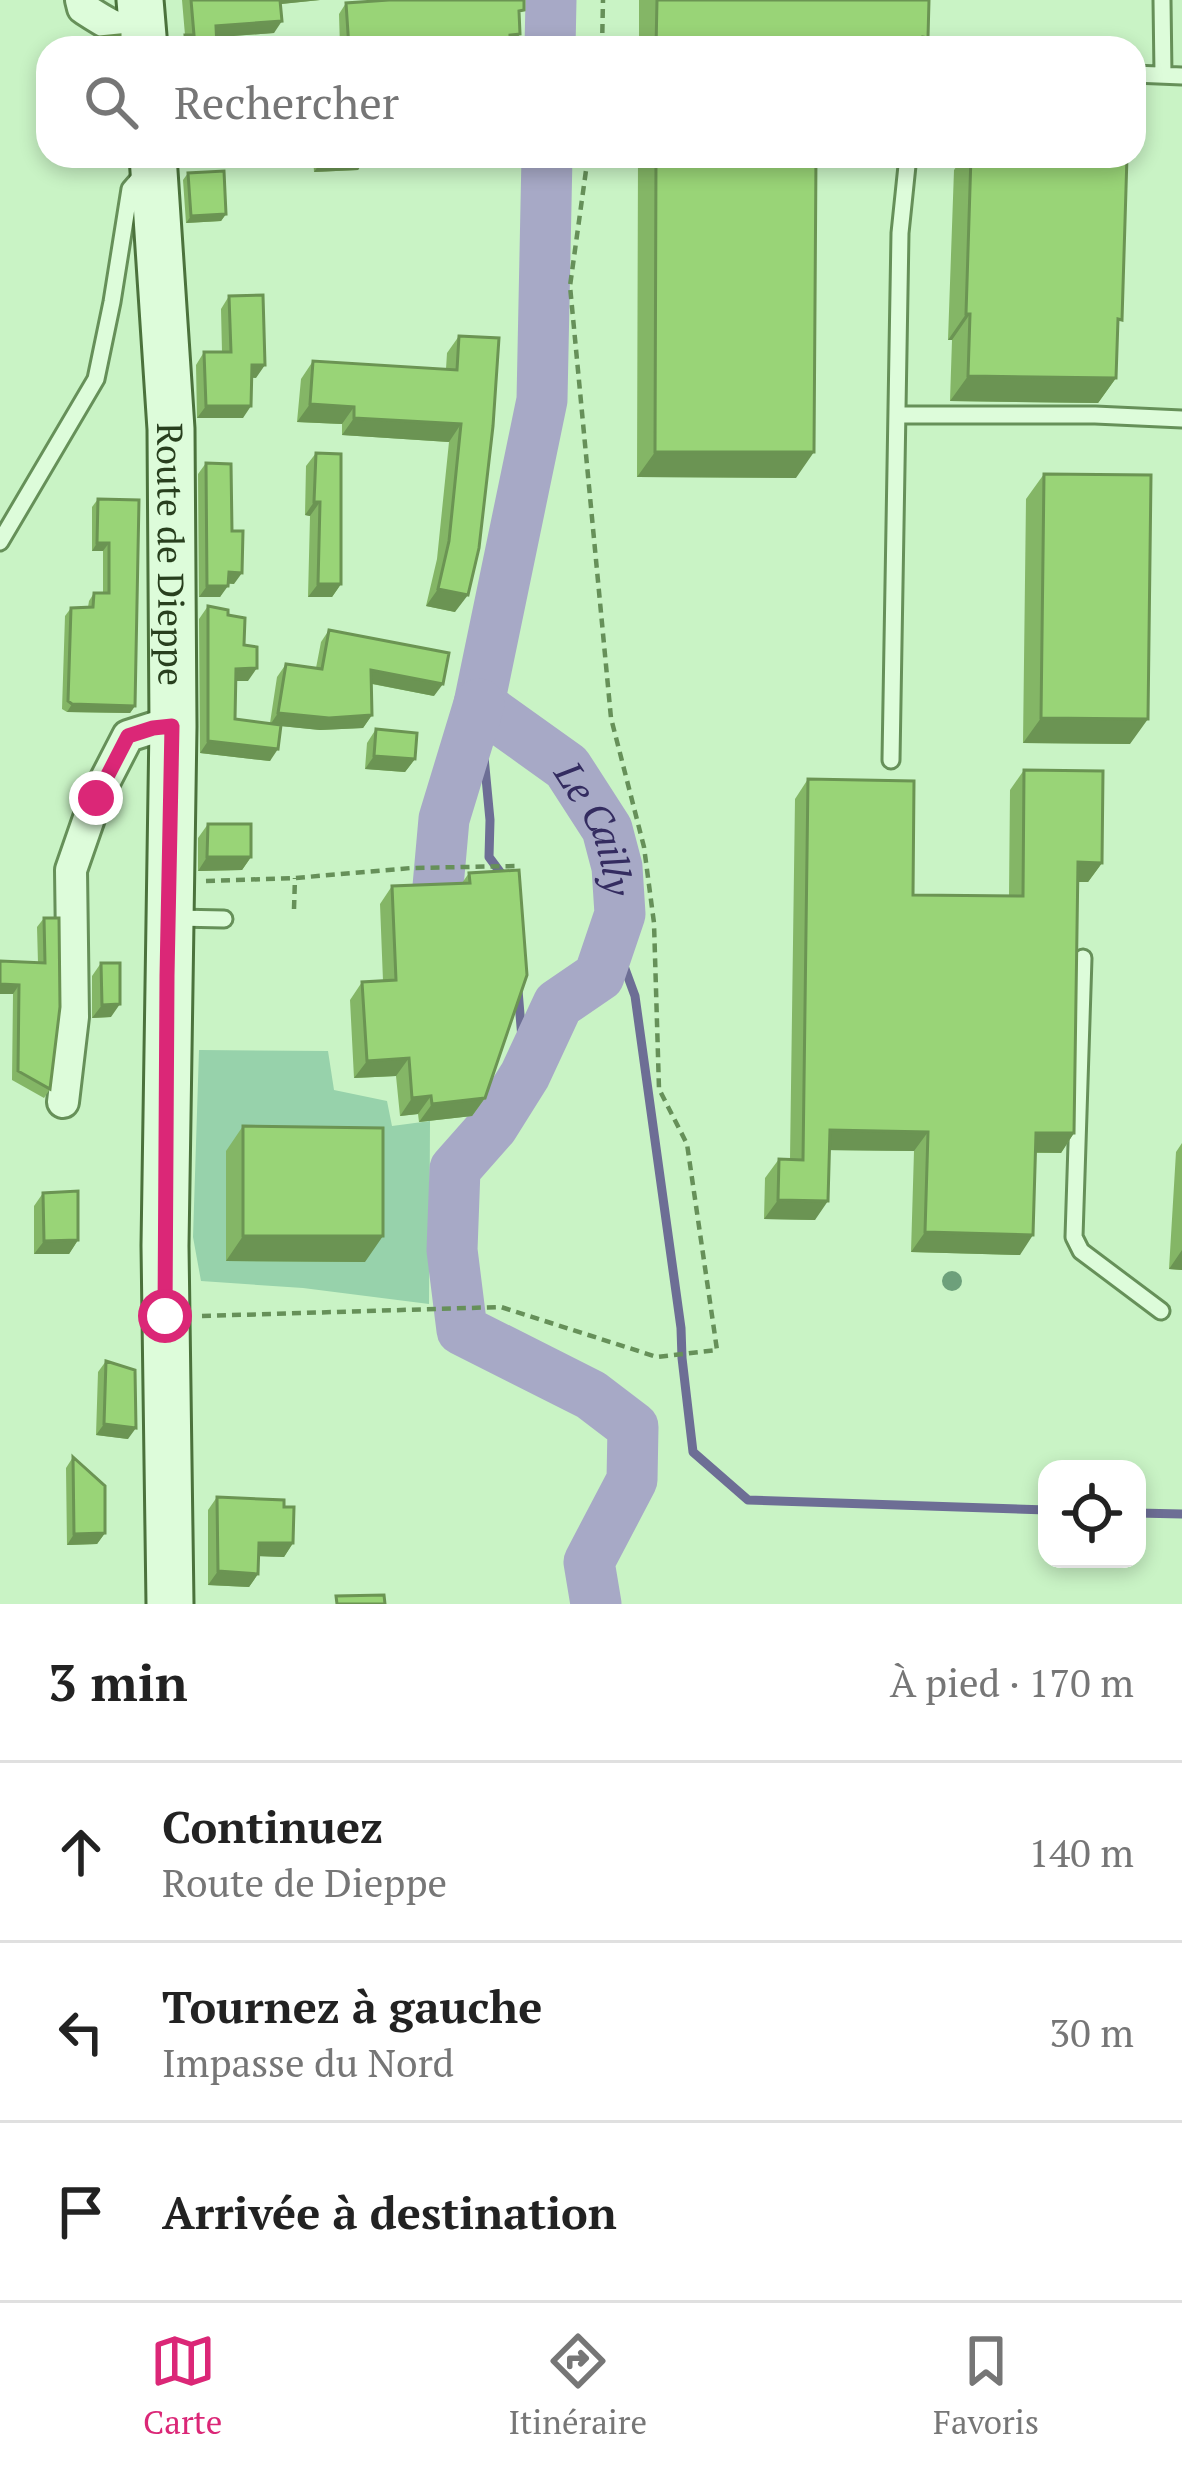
<!DOCTYPE html>
<html lang="fr">
<meta charset="utf-8">
<style>
body{margin:0;font-family:"PT Serif",serif;background:#f6f6f6;color:#222}
.controls{position:absolute;right:36px;bottom:36px;display:grid;overflow:hidden;border-radius:24px;box-shadow:0 6px 18px #0003}
.controls button{width:108px;height:108px;display:grid;place-items:center;padding:0;border:0;border-bottom:3px solid #e0e0e0;background:#fff;color:#222;font:60px sans-serif}
.stop{position:absolute;width:36px;height:36px;margin:-27px;border:9px solid #db2777;border-radius:50%;background:#fff}
.stop.end{background:#db2777;border-color:#fff;box-shadow:0 3px 12px #0008}
.list{margin:0;padding:0;list-style:none}
h2{display:flex;justify-content:space-between;align-items:center;height:156px;margin:0;padding:0 48px;font-size:51px}
h2 small{font-size:39px;font-weight:400;color:#767676}
.list li{display:grid;grid-template-columns:78px 1fr auto;gap:36px;align-items:center;box-sizing:border-box;height:180px;padding:0 48px;border-top:3px solid #e0e0e0}
.list b{display:block;font-size:45px;white-space:nowrap}
.list p{margin:0;font-size:39px;white-space:nowrap;color:#767676}
.list em{font-size:39px;font-style:normal;color:#767676}
.icon{flex:none;width:66px;height:66px;fill:none;stroke:currentColor;stroke-width:2;stroke-linecap:round;stroke-linejoin:round}
.map{position:relative;flex:none;width:1182px;height:1604px;overflow:hidden}
.search{position:absolute;background:#fff;box-shadow:0 6px 18px #0003;left:36px;right:36px;top:36px;height:132px;display:flex;align-items:center;gap:30px;box-sizing:border-box;padding:0 42px;border-radius:36px;color:#767676;font-size:45px}
.sheet{height:696px;background:#fff}
nav{display:flex;justify-content:space-around;align-items:center;box-sizing:border-box;height:168px;border-top:3px solid #e0e0e0;background:#fff;font-size:33px;color:#767676}
nav a{display:grid;justify-items:center;gap:6px}
nav .on{color:#db2777}
.map>svg:first-child{display:block}
.green{fill:#97d2ab}
.lines{fill:none;stroke-linecap:round;stroke-linejoin:round}
.stream{stroke:#6d6e95;stroke-width:9}
.river{stroke:#a7a9c6;stroke-width:51}
.service-casing{stroke:#669059;stroke-width:21}
.minor-casing{stroke:#669059;stroke-width:36}
.secondary-casing{stroke:#4b723c;stroke-width:51}
.path{stroke:#669059;stroke-width:4.5;stroke-dasharray:9 6;stroke-linecap:butt}
.service{stroke:#ddfcda;stroke-width:15}
.minor{stroke:#ddfcda;stroke-width:30}
.secondary{stroke:#ddfcda;stroke-width:45}
.tree{fill:#6da07b}
.wall{fill:#84b666}
.shaded-wall{fill:#6b9453}
.building{fill:#99d477;stroke:#6b9453;stroke-width:3}
.route{stroke:#db2777;stroke-width:15}
.labels{text-anchor:middle;dominant-baseline:central;stroke-width:9;stroke-linejoin:round;paint-order:stroke}
.street-label{font-size:36px;fill:#283f1e;stroke:#d8f9d6}
.water-label{font-size:39px;font-style:italic;fill:#342c60;stroke:#d8f9d6}
</style>
<div class="map">
<svg width="1182" height="1604" viewBox="0 0 1182 1604">
<rect width="100%" height="100%" fill="#c9f3c5"/>
<path class="green" d="M 199,1050 L 328,1051 L 334,1090 L 387,1101 L 392,1126 L 430,1121 L 429,1304 L 303,1288 L 201,1281 L 193,1237 Z"/>
<g class="lines">
<path class="stream" d="M 479,704 L 490,820 L 489,857 L 506,880
M 613,936 L 635,996 L 681,1328 L 682,1358 L 693,1452 L 748,1500 L 1047,1510
M 518,990 L 525,1075
M 1137,1513 L 1182,1514"/>
<g class="river">
<path d="M 550,48 L 551,0"/>
<path id="s1" d="M 547,156 L 542,400 L 479,704 L 567,767 L 607,829 L 617,867 L 620,914 L 599,976 L 558,1004 L 525,1075 L 493,1126 L 455,1169 L 452,1250 L 462,1330 L 591,1395 L 633,1427 L 632,1480 L 589,1562 L 596,1604"/>
<path d="M 438,953 L 435,920 L 444,819 L 479,704"/>
</g>
<g class="service-casing">
<path id="service" d="M 1162,0 L 1163,74
M 1134,74 L 1182,76
M 897,415 L 1095,415 L 1182,419
M 0,542 L 96,379 L 112,302 L 130,189 L 143,174
M 891,760 L 900,233 L 908,156
M 177,918 L 224,919
M 1083,958 L 1074,1237 L 1081,1251 L 1161,1311"/>
</g>
<g class="minor-casing">
<path id="minor" d="M 81,0 L 83,8 C 103,21 119,32 143,34
M 63,1102 L 73,1017 L 71,870 L 96,798 L 128,736 L 153,728 L 173,726"/>
</g>
<g class="secondary-casing">
<g id="secondary">
<path d="M 140,0 L 144,48"/>
<path id="s2" d="M 153,156 L 171,429 L 173,726 L 165,1246 L 170,1604"/>
</g>
</g>
<path class="path" d="M 602,48 L 603,0
M 206,881 L 295,878 L 411,868 L 517,866
M 294,909 L 295,878
M 202,1316 L 501,1307 L 657,1357 L 717,1350 L 687,1144 L 659,1089 L 654,923 L 644,847 L 611,718 L 570,286 L 588,156"/>
<use href="#service" class="service"/>
<use href="#minor" class="minor"/>
<use href="#secondary" class="secondary"/>
</g>
<circle class="tree" cx="952" cy="1281" r="10"/>
<path class="wall" d="M 182,0 L 320,0 L 280,4 L 274,33 L 216,37 L 217,48 L 177,48 L 185,35 Z
M 639,0 L 929,0 L 923,48 L 639,48 Z
M 346,3 L 519,17 L 510,48 L 340,48 L 339,14 Z
M 313,156 L 367,156 L 358,170 L 314,172 Z
M 638,156 L 899,156 L 893,164 L 815,164 L 796,478 L 637,477 Z
M 964,156 L 1127,156 L 1116,378 L 1098,403 L 950,401 L 952,340 L 948,340 L 954,170 Z
M 188,173 L 226,214 L 221,221 L 186,223 L 183,180 Z
M 229,296 L 256,378 L 251,377 L 243,418 L 197,418 L 196,365 L 204,352 L 222,352 L 221,309 Z
M 459,336 L 499,338 L 455,612 L 426,606 L 437,559 L 449,442 L 342,435 L 342,424 L 297,422 L 301,379 L 313,361 L 446,369 L 447,353 Z
M 316,453 L 341,584 L 332,597 L 308,597 L 310,516 L 305,515 L 306,466 Z
M 206,463 L 232,531 L 234,584 L 228,583 L 220,597 L 199,597 L 198,474 Z
M 1044,474 L 1130,744 L 1023,743 L 1026,499 Z
M 98,499 L 139,500 L 135,706 L 130,713 L 67,712 L 62,709 L 65,616 L 71,608 L 88,607 L 89,601 L 94,593 L 103,593 L 103,551 L 92,551 L 92,507 Z
M 208,606 L 228,615 L 244,645 L 248,681 L 236,681 L 235,719 L 270,723 L 277,677 L 286,664 L 316,668 L 321,642 L 329,630 L 434,696 L 372,684 L 372,715 L 363,728 L 320,730 L 281,726 L 270,761 L 200,753 L 199,619 Z
M 376,729 L 415,759 L 405,772 L 365,769 L 367,743 Z
M 1024,770 L 1102,863 L 1088,882 L 1078,882 L 1074,1133 L 1061,1153 L 1036,1153 L 1020,1255 L 911,1252 L 914,1151 L 830,1150 L 815,1220 L 764,1219 L 765,1178 L 779,1159 L 790,1159 L 795,799 L 808,779 L 913,895 L 1009,896 L 1010,790 Z
M 208,824 L 251,857 L 242,870 L 198,871 L 198,838 Z
M 469,873 L 485,1098 L 472,1116 L 419,1122 L 418,1114 L 400,1116 L 396,1076 L 354,1078 L 350,1000 L 362,982 L 383,981 L 380,904 L 392,886 L 462,883 Z
M 44,918 L 50,1089 L 44,1098 L 12,1080 L 13,994 L 0,994 L 0,961 L 38,963 L 37,927 Z
M 101,963 L 111,1017 L 92,1018 L 92,976 Z
M 243,1126 L 365,1262 L 226,1261 L 226,1151 Z
M 1182,1143 L 1182,1270 L 1169,1269 L 1176,1152 Z
M 43,1193 L 78,1240 L 69,1254 L 34,1254 L 34,1206 Z
M 106,1361 L 128,1439 L 96,1435 L 98,1372 Z
M 73,1457 L 105,1533 L 97,1544 L 67,1545 L 66,1468 Z
M 217,1497 L 284,1507 L 293,1543 L 284,1557 L 259,1556 L 258,1574 L 249,1587 L 208,1585 L 208,1510 Z"/>
<path class="shaded-wall" d="M 275,0 L 320,0 L 272,5 Z
M 282,21 L 274,33 L 208,38 L 216,26 Z
M 520,34 L 512,45 L 502,47 L 510,35 Z
M 367,156 L 358,170 L 314,172 L 323,159 Z
M 409,156 L 448,156 L 446,160 L 404,164 Z
M 452,156 L 512,156 L 510,160 L 446,164 Z
M 803,156 L 899,156 L 893,164 L 798,163 Z
M 226,214 L 221,221 L 186,223 L 191,216 Z
M 966,314 L 970,314 L 952,340 L 948,340 Z
M 252,365 L 265,365 L 256,378 L 243,377 Z
M 968,376 L 1116,378 L 1098,403 L 950,401 Z
M 310,404 L 354,407 L 342,424 L 297,422 Z
M 206,406 L 251,406 L 243,418 L 197,418 Z
M 354,418 L 461,424 L 449,442 L 342,435 Z
M 655,452 L 814,452 L 796,478 L 637,477 Z
M 314,502 L 320,502 L 310,516 L 305,515 Z
M 97,543 L 109,543 L 103,551 L 92,551 Z
M 229,572 L 242,573 L 234,584 L 221,583 Z
M 318,584 L 341,584 L 332,597 L 308,597 Z
M 207,586 L 228,586 L 220,597 L 199,597 Z
M 438,589 L 468,595 L 455,612 L 426,606 Z
M 257,668 L 248,681 L 228,681 L 236,669 Z
M 371,670 L 443,684 L 434,696 L 363,682 Z
M 72,704 L 135,706 L 130,713 L 67,712 Z
M 278,713 L 372,715 L 363,728 L 320,730 L 270,725 Z
M 1041,718 L 1148,719 L 1130,744 L 1023,743 Z
M 208,741 L 278,749 L 270,761 L 200,753 Z
M 374,756 L 415,759 L 405,772 L 365,769 Z
M 207,857 L 251,857 L 242,870 L 198,871 Z
M 1078,862 L 1102,863 L 1088,882 L 1064,882 Z
M 0,984 L 19,985 L 13,994 L 0,994 Z
M 120,1004 L 111,1017 L 92,1018 L 102,1005 Z
M 409,1058 L 396,1076 L 354,1078 L 367,1061 Z
M 431,1096 L 418,1114 L 400,1116 L 412,1098 Z
M 485,1098 L 472,1116 L 419,1122 L 432,1104 Z
M 830,1130 L 928,1132 L 914,1151 L 817,1150 Z
M 1036,1133 L 1074,1133 L 1061,1153 L 1022,1152 Z
M 778,1200 L 828,1201 L 815,1220 L 764,1219 Z
M 925,1232 L 1033,1235 L 1020,1255 L 911,1252 Z
M 243,1236 L 383,1236 L 365,1262 L 226,1261 Z
M 78,1240 L 69,1254 L 34,1254 L 44,1241 Z
M 1182,1250 L 1182,1270 L 1169,1269 Z
M 104,1424 L 136,1428 L 128,1439 L 96,1435 Z
M 105,1533 L 97,1544 L 67,1545 L 74,1534 Z
M 259,1543 L 293,1543 L 284,1557 L 250,1556 Z
M 218,1571 L 258,1574 L 249,1587 L 208,1585 Z"/>
<path class="building" d="M 191,0 L 280,0 L 282,21 L 216,26 L 217,48 L 186,48 L 185,35 L 194,35 Z
M 389,0 L 524,0 L 524,10 L 519,11 L 520,34 L 510,35 L 510,48 L 349,48 L 346,3 Z
M 657,0 L 929,0 L 928,38 L 923,37 L 923,48 L 656,48 Z
M 120,35 L 120,48 L 89,48 L 88,38 Z
M 323,156 L 367,156 L 323,159 Z
M 656,156 L 816,156 L 814,452 L 655,452 Z
M 971,156 L 1127,156 L 1122,320 L 1118,319 L 1116,378 L 968,376 L 970,314 L 966,314 Z
M 224,171 L 226,214 L 191,216 L 188,173 Z
M 263,295 L 265,365 L 252,365 L 251,406 L 206,406 L 204,352 L 231,352 L 229,296 Z
M 459,336 L 499,338 L 493,426 L 479,548 L 468,595 L 438,589 L 449,541 L 461,424 L 354,418 L 354,407 L 310,404 L 313,361 L 457,370 Z
M 316,453 L 341,454 L 341,584 L 318,584 L 320,502 L 314,502 Z
M 206,463 L 231,464 L 232,531 L 243,531 L 242,573 L 229,572 L 228,586 L 207,586 Z
M 1044,474 L 1151,475 L 1148,719 L 1041,718 Z
M 98,499 L 139,500 L 135,706 L 72,704 L 68,701 L 71,608 L 93,607 L 94,593 L 109,593 L 109,543 L 97,543 Z
M 208,606 L 228,610 L 228,615 L 245,618 L 244,645 L 257,647 L 257,668 L 236,669 L 235,719 L 281,725 L 278,749 L 208,741 Z
M 329,630 L 449,653 L 443,684 L 371,670 L 372,715 L 329,718 L 278,713 L 286,664 L 322,669 Z
M 376,729 L 417,733 L 415,759 L 374,756 Z
M 1024,770 L 1103,771 L 1102,863 L 1078,862 L 1074,1133 L 1036,1133 L 1033,1235 L 925,1232 L 928,1132 L 830,1130 L 828,1201 L 778,1200 L 779,1159 L 803,1160 L 808,779 L 914,781 L 913,895 L 1023,896 Z
M 208,824 L 251,824 L 251,857 L 207,857 Z
M 519,870 L 527,975 L 485,1098 L 432,1104 L 431,1096 L 412,1098 L 409,1058 L 367,1061 L 362,982 L 396,980 L 392,886 L 470,883 L 469,873 Z
M 44,918 L 59,918 L 60,1007 L 50,1089 L 18,1071 L 19,985 L 0,984 L 0,961 L 45,963 Z
M 101,963 L 120,963 L 120,1004 L 102,1005 Z
M 243,1126 L 383,1128 L 383,1236 L 243,1236 Z
M 78,1191 L 78,1240 L 44,1241 L 43,1193 Z
M 106,1361 L 135,1370 L 136,1428 L 104,1424 Z
M 73,1457 L 105,1486 L 105,1533 L 74,1534 Z
M 217,1497 L 284,1500 L 284,1507 L 294,1507 L 293,1543 L 259,1543 L 258,1574 L 218,1571 Z
M 384,1595 L 385,1604 L 337,1604 L 336,1596 Z"/>
<g class="lines">
<path class="route" d="M 96,798 L 128,736 L 153,728 L 172,726 L 167,976 L 165,1316"/>
</g>
<g class="labels">
<g class="street-label">
<text stroke="none"><textPath href="#s2" startOffset="399">Route de Dieppe</textPath></text>
</g>
<g class="water-label">
<text stroke="none"><textPath href="#s1" startOffset="732">Le Cailly</textPath></text>
</g>
</g>
</svg>
<div class="controls">
<button><svg class="icon" aria-label="locate" viewBox="0 0 24 24"><circle cx="12" cy="12" r="6"/><path d="M12 2v4M12 18v4M2 12h4M18 12h4"/></svg></button>
</div>
<div class="stop" style="left:165px;top:1316px"></div>
<div class="stop end" style="left:96px;top:798px"></div>
<div class="search"><svg class="icon" aria-label="search" viewBox="0 0 24 24"><circle cx="10" cy="10" r="6"/><path d="M15 15l6 6"/></svg>Rechercher</div>
</div>
<section class="sheet">
<h2>3 min<small>À pied · 170 m</small></h2>
<ul class="list">
<li><svg class="icon" aria-label="ahead" viewBox="0 0 24 24"><path d="M12 20V5M6 11l6-6 6 6"/></svg><div><b>Continuez</b><p>Route de Dieppe</p></div><em>140 m</em></li>
<li><svg class="icon" aria-label="left" viewBox="0 0 24 24"><path d="M17 20v-9H6M10 6l-5 5 5 5"/></svg><div><b>Tournez à gauche</b><p>Impasse du Nord</p></div><em>30 m</em></li>
<li><svg class="icon" aria-label="arrive" viewBox="0 0 24 24"><path d="M6 21V4h12l-3 4 3 4H6"/></svg><div><b>Arrivée à destination</b></div></li>
</ul>
</section>
<nav>
<a class="on"><svg class="icon" aria-label="map" viewBox="0 0 24 24"><path d="M3 6l6-2 6 2 6-2v14l-6 2-6-2-6 2zM9 4v14M15 6v14"/></svg>Carte</a>
<a><svg class="icon" aria-label="directions" viewBox="0 0 24 24"><path d="M12 3l9 9-9 9-9-9zM9 14v-3h6M13 9l2 2-2 2"/></svg>Itinéraire</a>
<a><svg class="icon" aria-label="saved" viewBox="0 0 24 24"><path d="M7 4h10v16l-5-4-5 4z"/></svg>Favoris</a>
</nav>
